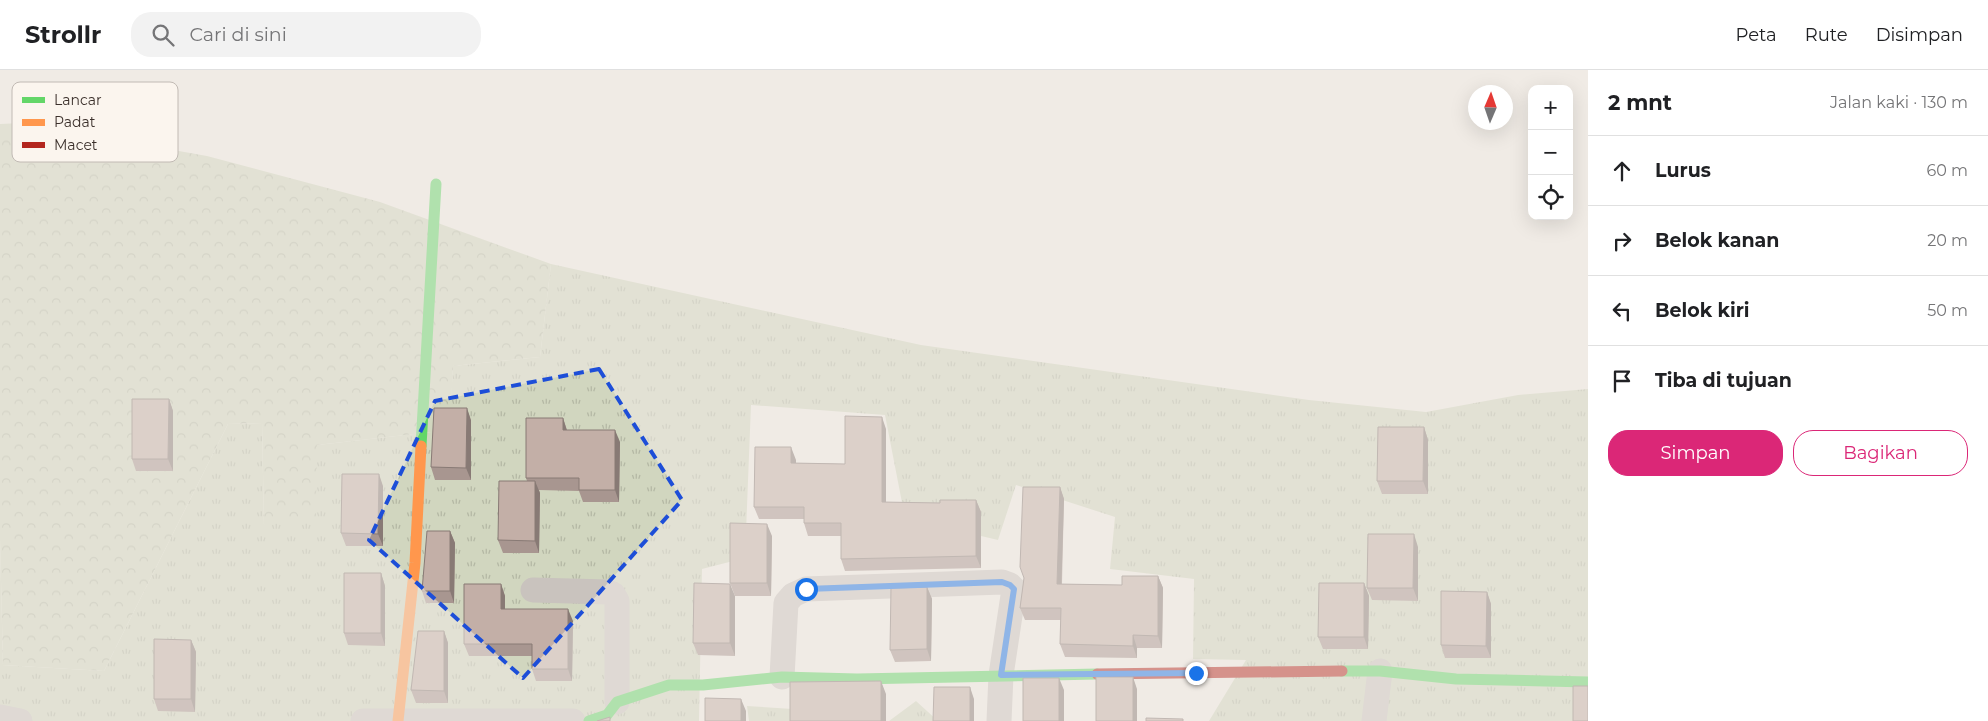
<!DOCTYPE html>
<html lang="id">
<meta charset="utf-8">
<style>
body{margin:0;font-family:Montserrat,sans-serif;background:#f2f2f2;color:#202124}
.controls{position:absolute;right:15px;top:15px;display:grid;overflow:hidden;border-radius:10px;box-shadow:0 5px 20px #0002}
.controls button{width:45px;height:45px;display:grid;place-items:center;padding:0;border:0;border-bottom:1px solid #e0e0e0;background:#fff;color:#202124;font:25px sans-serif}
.compass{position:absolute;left:1468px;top:15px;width:45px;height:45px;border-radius:50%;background:#fff;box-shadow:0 5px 20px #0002;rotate:2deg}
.stop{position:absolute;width:15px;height:15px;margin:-11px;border:4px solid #1a73e8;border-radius:50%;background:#fff}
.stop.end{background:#1a73e8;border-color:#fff;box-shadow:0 1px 5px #0008}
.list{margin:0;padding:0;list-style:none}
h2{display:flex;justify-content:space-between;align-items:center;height:65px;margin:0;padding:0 20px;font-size:21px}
h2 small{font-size:16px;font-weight:400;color:#757577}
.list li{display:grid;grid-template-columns:32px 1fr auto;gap:15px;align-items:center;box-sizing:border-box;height:70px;padding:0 20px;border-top:1px solid #e0e0e0}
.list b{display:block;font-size:19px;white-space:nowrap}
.list em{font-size:16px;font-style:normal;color:#757577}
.actions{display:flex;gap:10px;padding:15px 20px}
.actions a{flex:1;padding:11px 0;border:1px solid #db2777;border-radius:20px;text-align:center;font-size:18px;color:#db2777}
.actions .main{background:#db2777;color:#fff}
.icon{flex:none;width:28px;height:28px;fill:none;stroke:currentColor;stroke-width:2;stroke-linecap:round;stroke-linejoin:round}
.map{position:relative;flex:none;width:1588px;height:651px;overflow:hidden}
header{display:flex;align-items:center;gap:30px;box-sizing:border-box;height:70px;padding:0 25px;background:#fff;border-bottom:1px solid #e0e0e0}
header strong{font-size:24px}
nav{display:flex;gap:28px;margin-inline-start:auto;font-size:18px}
.search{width:350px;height:45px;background:#f2f2f2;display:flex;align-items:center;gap:12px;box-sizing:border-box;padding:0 18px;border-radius:20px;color:#757577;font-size:19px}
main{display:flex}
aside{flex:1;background:#fff}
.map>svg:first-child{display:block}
.grass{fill:url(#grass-tufts)}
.forest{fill:url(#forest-crowns)}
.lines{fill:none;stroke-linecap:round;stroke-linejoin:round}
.street{stroke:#c9c3be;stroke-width:25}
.fast{stroke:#63d668;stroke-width:11}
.slow{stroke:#ff974d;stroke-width:11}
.jam{stroke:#b3261e;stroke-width:11}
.wall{fill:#a89690}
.shaded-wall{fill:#887a75}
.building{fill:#c3afa7;stroke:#887a75}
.route{stroke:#1a73e8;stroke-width:6}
.marked{fill:none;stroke:#1d4ed8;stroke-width:4;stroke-dasharray:10 6;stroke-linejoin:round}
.key{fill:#fbf5ee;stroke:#c1bab4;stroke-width:1}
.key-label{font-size:14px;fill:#3b302b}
</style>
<header>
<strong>Strollr</strong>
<div class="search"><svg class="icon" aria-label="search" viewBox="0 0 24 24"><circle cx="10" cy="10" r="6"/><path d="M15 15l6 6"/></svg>Cari di sini</div>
<nav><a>Peta</a><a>Rute</a><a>Disimpan</a></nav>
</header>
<main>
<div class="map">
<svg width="1588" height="651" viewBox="0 0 1588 651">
<defs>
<pattern id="grass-tufts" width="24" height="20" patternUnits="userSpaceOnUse" patternTransform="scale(1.25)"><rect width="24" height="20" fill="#d1d6bf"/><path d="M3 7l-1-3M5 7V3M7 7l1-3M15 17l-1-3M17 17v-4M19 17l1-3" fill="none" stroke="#b4b8a4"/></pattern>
<pattern id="forest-crowns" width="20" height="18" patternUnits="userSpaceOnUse" patternTransform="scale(1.25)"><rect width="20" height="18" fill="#d1d6bf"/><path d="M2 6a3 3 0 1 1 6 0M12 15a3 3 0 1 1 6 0" fill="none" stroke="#b4b8a4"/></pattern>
</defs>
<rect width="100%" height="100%" fill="#f0ebe5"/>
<path class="grass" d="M 551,194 L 921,275 L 1309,330 L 1426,342 L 1518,325 L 1588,319 L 1588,651 L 1209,651 L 1246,590 L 1193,589 L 1194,509 L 1110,499 L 1115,447 L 1016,415 L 998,470 L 905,448 L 885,345 L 751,335 L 745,488 L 702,499 L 699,651 L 0,651 L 0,470 L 3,595 L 104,601 L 228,354 L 262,353 L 264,455 L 317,375 L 449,360 L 453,296 L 540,287 Z
M 916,631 L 938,651 L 889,651 Z
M 747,636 L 808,640 L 805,651 L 749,651 Z"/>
<path class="forest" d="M 21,53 L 207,86 L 380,132 L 551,194 L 540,287 L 453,296 L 450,360 L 317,375 L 316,448 L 264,455 L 262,353 L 228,354 L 104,601 L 3,595 L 0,470 L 0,54 Z"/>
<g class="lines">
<path class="street" d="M 533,520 L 608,522 L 613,524 L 617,531 L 617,632
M 782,607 L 786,533 L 793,525 L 806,519 L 1002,512 L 1010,515 L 1014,519 L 1001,605 L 999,651
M 0,647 L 20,651
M 363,651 L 573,651
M 1374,651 L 1380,601"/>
<path class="fast" d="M 421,376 L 436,114
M 1342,601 L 1380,601 L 1456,609 L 1588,612
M 589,651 L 607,645 L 617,632 L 669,615 L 703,615 L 782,607 L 857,609 L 1097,604"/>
<path class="slow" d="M 398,651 L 415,493 L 421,376"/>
<path class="jam" d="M 1097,604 L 1342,601"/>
</g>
<path class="wall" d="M 169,329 L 173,341 L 173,401 L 136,401 L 132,389 Z
M 563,348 L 567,360 L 620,372 L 619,432 L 583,432 L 579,421 L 539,420 L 540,423 L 539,483 L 503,483 L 498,470 L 527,411 L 526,408 Z
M 471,350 L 471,410 L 435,410 L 431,397 Z
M 1424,357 L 1428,370 L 1428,424 L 1382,424 L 1377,411 Z
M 886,359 L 886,432 L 940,433 L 976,430 L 981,442 L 981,498 L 845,501 L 841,489 L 841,466 L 808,466 L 804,453 L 804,449 L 759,449 L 754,437 L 796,390 L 796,393 L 845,394 Z
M 383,416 L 383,476 L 346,476 L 341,463 Z
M 1060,417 L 1064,429 L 1062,514 L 1122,515 L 1158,506 L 1163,518 L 1162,578 L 1137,578 L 1137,588 L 1065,587 L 1060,574 L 1061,550 L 1025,550 L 1020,538 L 1024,508 Z
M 450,461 L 455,473 L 454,533 L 426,533 L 422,521 Z
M 772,466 L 771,526 L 735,526 L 730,513 Z
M 1418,477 L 1418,531 L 1372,530 L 1367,518 Z
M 381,503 L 385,516 L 385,576 L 348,575 L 344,563 Z
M 1364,513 L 1369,526 L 1368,579 L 1323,579 L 1318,567 Z
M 501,514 L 505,526 L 505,539 L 573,551 L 572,611 L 536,611 L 532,599 L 532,586 L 469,586 L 464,574 Z
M 927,517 L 932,529 L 931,591 L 895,592 L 890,580 Z
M 1487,522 L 1491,534 L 1491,588 L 1445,588 L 1441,575 Z
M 735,526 L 735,586 L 698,585 L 693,573 Z
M 444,561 L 448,573 L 448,633 L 416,633 L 411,620 Z
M 191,570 L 196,582 L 195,642 L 158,641 L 154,629 Z"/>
<path class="shaded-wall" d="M 169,329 L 173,341 L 173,401 L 168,389 Z
M 467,338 L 471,350 L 471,410 L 466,398 Z
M 882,347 L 886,359 L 886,444 L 882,432 Z
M 563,348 L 567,361 L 563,360 Z
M 1424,357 L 1428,370 L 1428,424 L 1423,411 Z
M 615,360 L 620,372 L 619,432 L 615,420 Z
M 791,377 L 796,390 L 796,406 L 791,393 Z
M 379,404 L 383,416 L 383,476 L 378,464 Z
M 535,411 L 540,423 L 539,483 L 535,471 Z
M 1060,417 L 1064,429 L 1061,527 L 1057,514 Z
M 976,430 L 981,442 L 981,498 L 976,486 Z
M 767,454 L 772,466 L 771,526 L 767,513 Z
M 450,461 L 455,473 L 454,533 L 450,521 Z
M 1414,464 L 1418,477 L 1418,531 L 1413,518 Z
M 381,503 L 385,516 L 385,576 L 381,563 Z
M 1158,506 L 1163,518 L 1162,578 L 1158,566 Z
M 1364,513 L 1369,526 L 1368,579 L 1364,567 Z
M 501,514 L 505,526 L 505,551 L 501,539 Z
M 730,514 L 735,526 L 735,586 L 730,573 Z
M 927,517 L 932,529 L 931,591 L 927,579 Z
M 1487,522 L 1491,534 L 1491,588 L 1486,576 Z
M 568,539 L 573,551 L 572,611 L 568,599 Z
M 444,561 L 448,573 L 448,633 L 444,621 Z
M 1133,565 L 1137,578 L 1137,588 L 1133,576 Z
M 191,570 L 196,582 L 195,642 L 191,629 Z
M 1133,607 L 1137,619 L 1137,651 L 1133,651 Z
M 1059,608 L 1064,620 L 1064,651 L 1059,651 Z
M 881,611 L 886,624 L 886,651 L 881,651 Z
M 970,617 L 974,629 L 974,651 L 970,651 Z
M 741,629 L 746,641 L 746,651 L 741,651 Z"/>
<path class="building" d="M 132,329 L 169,329 L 168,389 L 132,389 Z
M 434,338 L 467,338 L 466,398 L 431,397 Z
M 845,346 L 882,347 L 882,432 L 940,433 L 940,430 L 976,430 L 976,486 L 841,489 L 841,453 L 804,453 L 804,437 L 754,437 L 755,377 L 791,377 L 791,393 L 845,394 Z
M 526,348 L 563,348 L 563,360 L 615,360 L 615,420 L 579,420 L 579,408 L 526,408 Z
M 1378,357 L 1424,357 L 1423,411 L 1377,411 Z
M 342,404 L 379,404 L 378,464 L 341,463 Z
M 499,411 L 535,411 L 535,471 L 498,470 Z
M 1023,417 L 1060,417 L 1057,514 L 1122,515 L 1122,506 L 1158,506 L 1158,566 L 1133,565 L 1133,576 L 1060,574 L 1061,538 L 1020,538 L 1024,508 L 1020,497 Z
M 730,453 L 767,454 L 767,513 L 730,513 Z
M 427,461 L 450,461 L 450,521 L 422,521 Z
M 1368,464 L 1414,464 L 1413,518 L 1367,518 Z
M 344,503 L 381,503 L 381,563 L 344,563 Z
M 694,513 L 730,514 L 730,573 L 693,573 Z
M 1319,513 L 1364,513 L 1364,567 L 1318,567 Z
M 464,514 L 501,514 L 501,539 L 568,539 L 568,599 L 532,599 L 532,574 L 464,574 Z
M 927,517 L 927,579 L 890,580 L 891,518 Z
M 1441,521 L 1487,522 L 1486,576 L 1441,575 Z
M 418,561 L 444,561 L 444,621 L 411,620 Z
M 154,569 L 191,570 L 191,629 L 154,629 Z
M 1096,607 L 1133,607 L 1133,651 L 1096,651 Z
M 1023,608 L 1059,608 L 1059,651 L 1023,651 Z
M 881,611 L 881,651 L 790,651 L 790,612 Z
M 1573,616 L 1588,616 L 1588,651 L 1573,651 Z
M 934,617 L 970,617 L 970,651 L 933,651 Z
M 705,628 L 741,629 L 741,651 L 705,651 Z
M 610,647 L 610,651 L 597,651 Z
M 1146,648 L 1183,649 L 1183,651 L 1146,651 Z"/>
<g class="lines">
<path class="route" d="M 806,519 L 1002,512 L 1010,515 L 1014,519 L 1001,605 L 1196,603"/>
</g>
<path d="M0 0H1588V651H0ZM 599,299 L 682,430 L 523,608 L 369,470 L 435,331 Z" fill="#f0ebe5" fill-opacity=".55" fill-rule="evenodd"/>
<path class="marked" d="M 599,299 L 682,430 L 523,608 L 369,470 L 435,331 Z"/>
<rect x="12" y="12" width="166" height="80" rx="8" class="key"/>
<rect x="22" y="27" width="23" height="6" fill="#63d668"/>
<rect x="22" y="49" width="23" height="7" fill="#ff974d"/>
<rect x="22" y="72" width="23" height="6" fill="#b3261e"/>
<g class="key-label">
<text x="54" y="35">Lancar</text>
<text x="54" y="57">Padat</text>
<text x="54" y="80">Macet</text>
</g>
</svg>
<div class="controls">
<button>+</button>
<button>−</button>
<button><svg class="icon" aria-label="locate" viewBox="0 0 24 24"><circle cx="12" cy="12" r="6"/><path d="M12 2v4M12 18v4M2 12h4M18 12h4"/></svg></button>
</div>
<svg class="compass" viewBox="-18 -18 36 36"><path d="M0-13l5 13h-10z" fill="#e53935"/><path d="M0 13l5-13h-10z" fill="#757577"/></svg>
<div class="stop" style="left:806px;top:519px"></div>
<div class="stop end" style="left:1196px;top:603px"></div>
</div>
<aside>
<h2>2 mnt<small>Jalan kaki · 130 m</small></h2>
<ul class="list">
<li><svg class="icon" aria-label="ahead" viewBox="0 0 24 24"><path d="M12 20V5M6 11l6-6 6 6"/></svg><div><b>Lurus</b></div><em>60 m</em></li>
<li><svg class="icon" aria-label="right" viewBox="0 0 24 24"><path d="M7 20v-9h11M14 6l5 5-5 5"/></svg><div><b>Belok kanan</b></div><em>20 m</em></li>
<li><svg class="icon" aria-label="left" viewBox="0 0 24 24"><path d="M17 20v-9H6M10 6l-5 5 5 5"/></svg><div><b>Belok kiri</b></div><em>50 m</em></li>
<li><svg class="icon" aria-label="arrive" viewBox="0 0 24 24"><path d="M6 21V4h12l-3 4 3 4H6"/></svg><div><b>Tiba di tujuan</b></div></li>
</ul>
<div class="actions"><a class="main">Simpan</a><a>Bagikan</a></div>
</aside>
</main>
